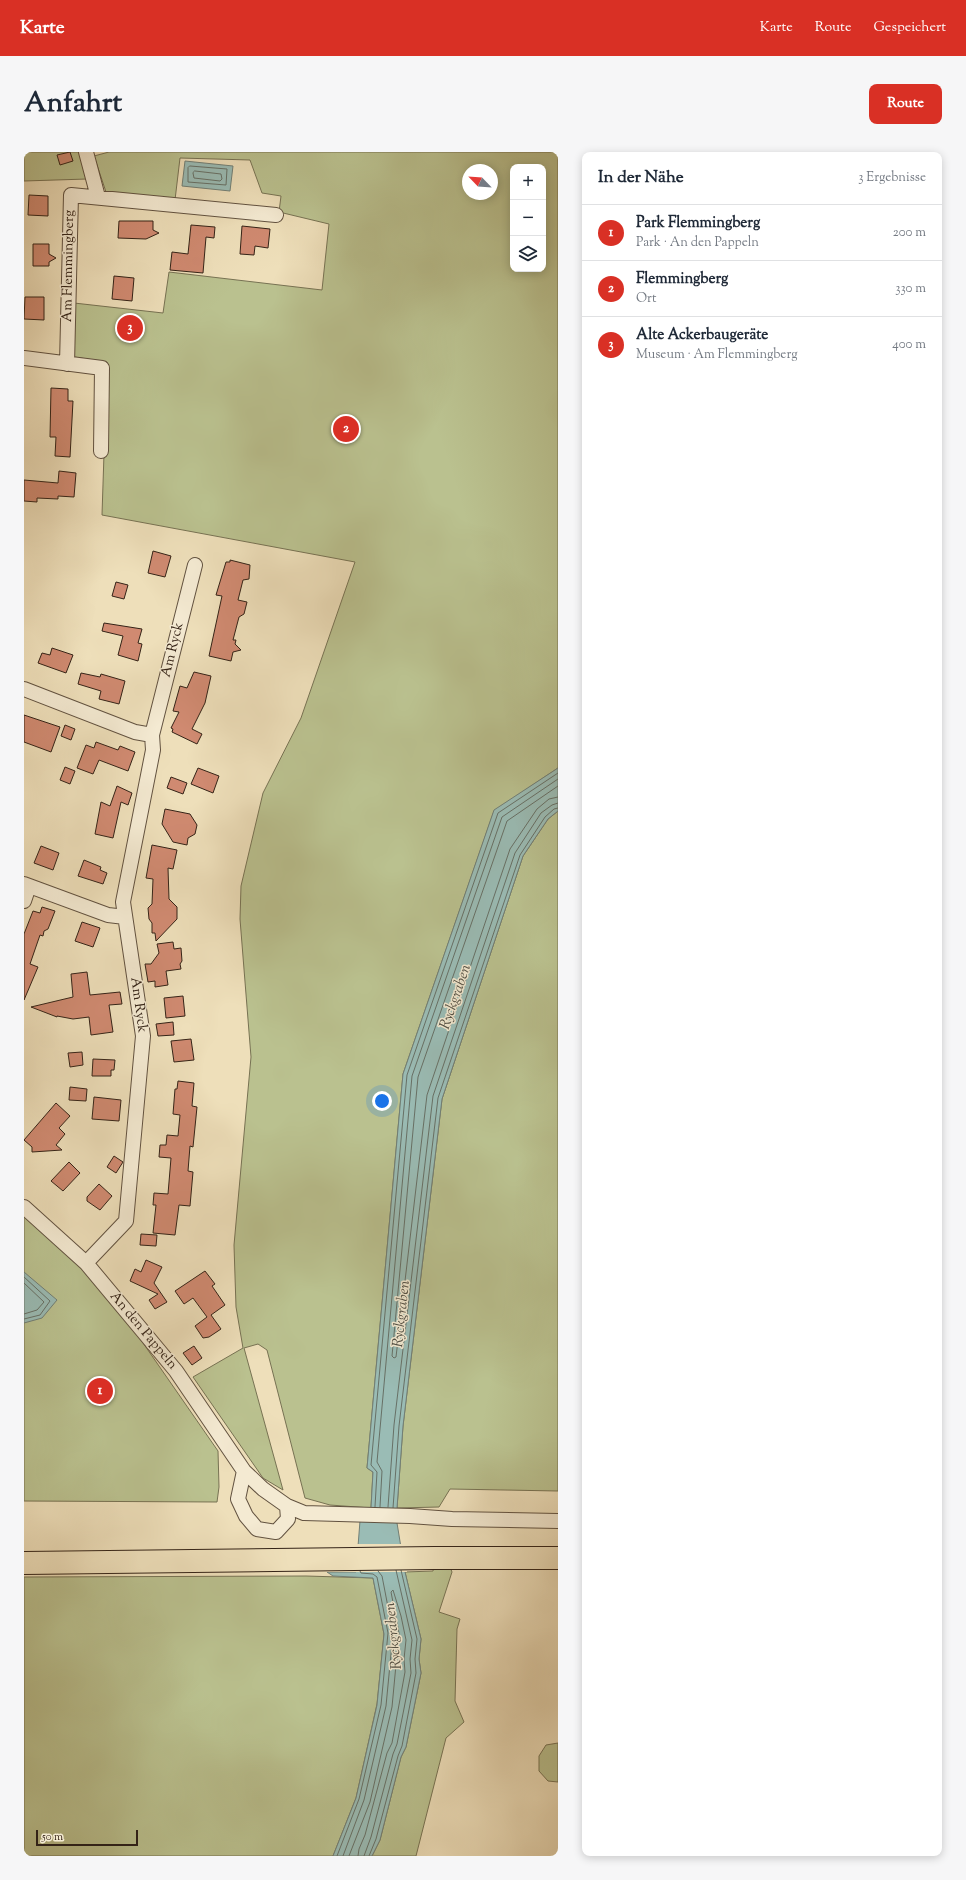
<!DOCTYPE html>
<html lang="de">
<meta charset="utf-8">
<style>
body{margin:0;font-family:"Sorts Mill Goudy",serif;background:#f6f6f7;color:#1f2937}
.controls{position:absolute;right:12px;top:12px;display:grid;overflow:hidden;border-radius:8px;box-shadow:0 2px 10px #0003}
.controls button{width:36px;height:36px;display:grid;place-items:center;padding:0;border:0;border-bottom:1px solid #e0e1e3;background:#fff;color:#1f2937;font:20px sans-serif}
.compass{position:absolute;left:438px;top:12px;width:36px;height:36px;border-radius:50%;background:#fff;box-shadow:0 2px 10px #0003;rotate:295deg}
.scale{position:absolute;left:12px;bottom:10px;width:102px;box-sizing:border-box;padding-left:4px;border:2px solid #342317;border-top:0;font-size:11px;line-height:14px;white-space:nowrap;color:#342317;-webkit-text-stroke:3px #f4ead2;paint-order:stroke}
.you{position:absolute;left:358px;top:949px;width:14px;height:14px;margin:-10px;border:3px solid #fff;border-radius:50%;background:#1a73e8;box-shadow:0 0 0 6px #1a73e833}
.badge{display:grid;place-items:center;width:26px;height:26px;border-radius:50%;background:#d93025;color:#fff;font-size:13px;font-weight:700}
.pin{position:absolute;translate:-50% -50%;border:2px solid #fff;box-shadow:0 1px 4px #0006}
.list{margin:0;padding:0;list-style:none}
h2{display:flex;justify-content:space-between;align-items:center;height:52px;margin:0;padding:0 16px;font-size:17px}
h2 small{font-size:13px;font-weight:400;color:#747a83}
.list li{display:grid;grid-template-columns:26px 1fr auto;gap:12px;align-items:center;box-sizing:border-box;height:56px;padding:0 16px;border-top:1px solid #e0e1e3}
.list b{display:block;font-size:15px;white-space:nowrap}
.list p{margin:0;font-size:13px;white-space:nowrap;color:#747a83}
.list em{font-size:13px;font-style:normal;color:#747a83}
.icon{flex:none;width:22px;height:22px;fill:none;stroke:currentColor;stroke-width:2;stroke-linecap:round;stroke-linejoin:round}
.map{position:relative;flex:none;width:534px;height:1704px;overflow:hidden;border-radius:8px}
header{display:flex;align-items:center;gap:24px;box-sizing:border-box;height:56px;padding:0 20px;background:#d93025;color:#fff}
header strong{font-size:19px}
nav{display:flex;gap:22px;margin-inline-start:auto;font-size:14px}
.intro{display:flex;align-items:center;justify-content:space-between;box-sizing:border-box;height:96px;padding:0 24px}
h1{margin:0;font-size:28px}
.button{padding:10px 18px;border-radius:8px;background:#d93025;color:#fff;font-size:14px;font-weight:700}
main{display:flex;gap:24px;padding:0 24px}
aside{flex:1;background:#fff;border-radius:8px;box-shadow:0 2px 10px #0003}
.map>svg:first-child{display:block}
.green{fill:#bac18f;stroke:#777253;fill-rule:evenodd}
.water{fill:#9abcb5;stroke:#717f76}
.pier{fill:#eedfba}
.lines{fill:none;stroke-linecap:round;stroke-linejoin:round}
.shore{stroke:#677066;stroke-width:1}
.building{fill:#d08a71;stroke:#342317}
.street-casing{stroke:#625240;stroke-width:16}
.highway-casing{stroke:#342317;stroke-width:24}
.street{stroke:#f4ead2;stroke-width:14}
.highway{stroke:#eedfba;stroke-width:22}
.labels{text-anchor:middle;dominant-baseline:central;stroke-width:3;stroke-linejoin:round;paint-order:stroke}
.street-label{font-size:14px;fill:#342317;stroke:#f4ead2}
.water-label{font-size:15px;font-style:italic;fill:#535146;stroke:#f4ead2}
</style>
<header>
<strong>Karte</strong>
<nav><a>Karte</a><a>Route</a><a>Gespeichert</a></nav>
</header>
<div class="intro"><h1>Anfahrt</h1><a class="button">Route</a></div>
<main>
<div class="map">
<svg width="534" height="1704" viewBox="0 0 534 1704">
<rect width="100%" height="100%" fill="#eedfba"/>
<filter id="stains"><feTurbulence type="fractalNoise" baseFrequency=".005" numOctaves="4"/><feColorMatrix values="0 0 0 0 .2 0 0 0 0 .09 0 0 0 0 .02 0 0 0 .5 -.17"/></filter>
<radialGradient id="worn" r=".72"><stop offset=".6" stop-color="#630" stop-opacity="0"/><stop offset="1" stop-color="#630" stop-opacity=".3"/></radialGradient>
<path class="green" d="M 0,0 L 56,0 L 63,27 L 0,29 Z
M 85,0 L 534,0 L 534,616 L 470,659 L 379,922 L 343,1316 L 349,1320 L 347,1356 L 306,1353 L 281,1346 L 243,1198 L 234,1192 L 220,1196 L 259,1338 L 239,1326 L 169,1225 L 219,1196 L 212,1155 L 210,1093 L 227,905 L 216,767 L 217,734 L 239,641 L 277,566 L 331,410 L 78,363 L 83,210 L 50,205 L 50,151 L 139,161 L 145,120 L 298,138 L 305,72 L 255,60 L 257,44 L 238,41 L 226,8 L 156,6 L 151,48 L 82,40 L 70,4 ZM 489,15 L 519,15 L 519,117 L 489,117 ZM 444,18 L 468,18 L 468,42 L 444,42 Z
M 534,659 L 534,1339 L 426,1337 L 415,1355 L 373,1356 L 379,1274 L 418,947 L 499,704 L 524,667 Z
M 0,1062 L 56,1114 L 110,1178 L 194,1299 L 195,1335 L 193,1350 L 0,1349 Z
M 410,1414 L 426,1415 L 428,1420 L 415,1460 L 436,1467 L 433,1477 L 431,1549 L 440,1570 L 422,1586 L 392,1704 L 348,1704 L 356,1688 L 377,1605 L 382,1595 L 397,1521 L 395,1507 L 397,1487 L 381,1420 L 409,1419 Z
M 282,1424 L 349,1426 L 360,1482 L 353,1552 L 332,1646 L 309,1704 L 0,1704 L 0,1425 Z
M 534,1591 L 534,1630 L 524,1629 L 515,1619 L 515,1604 L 522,1593 Z"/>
<path class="water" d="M 161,9 L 209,14 L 206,39 L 158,34 Z
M 534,616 L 534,659 L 524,667 L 499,704 L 418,947 L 379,1274 L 373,1356 L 373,1371 L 381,1420 L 397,1487 L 395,1507 L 397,1521 L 382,1595 L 377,1605 L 356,1688 L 348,1704 L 309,1704 L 332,1646 L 353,1553 L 360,1482 L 349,1426 L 309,1424 L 303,1420 L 332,1420 L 337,1356 L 347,1356 L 349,1320 L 343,1316 L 379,922 L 470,658 Z
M 0,1120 L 33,1148 L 18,1166 L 0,1171 Z"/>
<path class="pier" d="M 332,1392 L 380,1392 L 383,1420 L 301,1420 L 301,1418 L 330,1418 Z"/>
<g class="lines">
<path class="shore" d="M 166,14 L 203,17 L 202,33 L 164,30 L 164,16 Z
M 171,19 L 197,22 L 198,27 L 196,29 L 170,26 L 169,21 Z
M 534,634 L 483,669 L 394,925 L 368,1204 L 370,1206 L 372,1205 L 403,943 L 486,697 L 513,657 L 525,647 L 534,645
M 0,1125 L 26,1149 L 16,1163 L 0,1167
M 0,1131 L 20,1150 L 13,1158 L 0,1162
M 351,1355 L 353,1320 L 347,1313 L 383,923 L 474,661 L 534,621
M 356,1355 L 358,1319 L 353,1310 L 388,924 L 478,665 L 534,627
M 364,1355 L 370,1273 L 409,944 L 491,701 L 517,661 L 528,653 L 534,651
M 369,1356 L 375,1274 L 414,946 L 496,703 L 521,665 L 530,657 L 534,656
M 313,1704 L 335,1647 L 357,1553 L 364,1481 L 353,1425 L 349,1422 L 337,1421 L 336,1419
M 319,1704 L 340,1648 L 362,1554 L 369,1481 L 358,1424 L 354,1419
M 325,1704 L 346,1650 L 368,1555 L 375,1481 L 367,1440 L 369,1438 L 377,1464 L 382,1488 L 380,1507 L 381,1520 L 368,1591 L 363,1601 L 341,1683 L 335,1697 L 334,1704
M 340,1704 L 347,1685 L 369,1602 L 373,1592 L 387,1521 L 386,1507 L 388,1488 L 372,1418
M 345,1704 L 352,1687 L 374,1604 L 378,1594 L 392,1521 L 391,1507 L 393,1487 L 377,1418"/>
</g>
<path class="building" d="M 46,0 L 49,9 L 36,13 L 33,3 Z
M 5,43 L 24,44 L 24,64 L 4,63 Z
M 95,69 L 129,69 L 129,78 L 135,81 L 122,87 L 94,86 Z
M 167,73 L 191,75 L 190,86 L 182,85 L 179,121 L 146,118 L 148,100 L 164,102 Z
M 218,74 L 246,77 L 244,96 L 231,94 L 230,103 L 216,102 Z
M 9,92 L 25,92 L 25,102 L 32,106 L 25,110 L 25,114 L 9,114 Z
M 90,124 L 110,126 L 108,149 L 88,147 Z
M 1,145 L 20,145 L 20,168 L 0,167 Z
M 27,236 L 44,237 L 44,249 L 49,249 L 46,305 L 31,304 L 32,285 L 26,285 Z
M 35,319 L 52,321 L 50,345 L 34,344 L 34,347 L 13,346 L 13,350 L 0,349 L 0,328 L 34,331 Z
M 129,399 L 147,404 L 141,425 L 124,421 Z
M 206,408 L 226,413 L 225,427 L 219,428 L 214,448 L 223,450 L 220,462 L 215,465 L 209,488 L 212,488 L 211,492 L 217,498 L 209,500 L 207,509 L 185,504 L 198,444 L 192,443 L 202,410 L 206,410 Z
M 92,430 L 104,433 L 100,447 L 88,444 Z
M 80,471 L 118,477 L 114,491 L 118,492 L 114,509 L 94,503 L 99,484 L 78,479 Z
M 28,496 L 49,503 L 42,521 L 14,511 L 18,501 L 26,503 Z
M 170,520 L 187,524 L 181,551 L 168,577 L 178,582 L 173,592 L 148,580 L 149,577 L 147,576 L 155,560 L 149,559 L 156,534 L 163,536 Z
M 57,521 L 76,525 L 77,522 L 101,529 L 95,552 L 75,547 L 77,539 L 54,532 Z
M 0,563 L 36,575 L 27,600 L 0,590 Z
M 41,573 L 51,577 L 47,588 L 37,584 Z
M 72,590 L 94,598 L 96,594 L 111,600 L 104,619 L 75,608 L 69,622 L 53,616 L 62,593 L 70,596 Z
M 41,615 L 51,619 L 46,632 L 36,628 Z
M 174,616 L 195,624 L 189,641 L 167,632 Z
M 147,625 L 163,631 L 159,642 L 143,636 Z
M 93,634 L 108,641 L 104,653 L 97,650 L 89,686 L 71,682 L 77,650 L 86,654 Z
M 141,657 L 166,662 L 173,673 L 171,682 L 164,686 L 163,693 L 149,690 L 138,672 Z
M 128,693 L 153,698 L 149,717 L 144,716 L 145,747 L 153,755 L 153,767 L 132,789 L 131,781 L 128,781 L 128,771 L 125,767 L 124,756 L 128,752 L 129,727 L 122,726 Z
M 17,694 L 35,701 L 29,718 L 10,711 Z
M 60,708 L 77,715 L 76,718 L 83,721 L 79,732 L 54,724 Z
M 18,755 L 31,759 L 24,777 L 20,779 L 19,784 L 16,783 L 6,812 L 14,815 L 0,848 L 0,782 L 9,759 L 16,761 Z
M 58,770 L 76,776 L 69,795 L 51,789 Z
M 149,790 L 150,797 L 157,796 L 158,809 L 156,812 L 157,817 L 142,819 L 144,833 L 131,835 L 131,829 L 124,830 L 121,812 L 127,812 L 135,801 L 133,792 Z
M 63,820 L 66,843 L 96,840 L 98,852 L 85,853 L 89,880 L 67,883 L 65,865 L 49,867 L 33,864 L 33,865 L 7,855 L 49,845 L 47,822 Z
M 159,844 L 161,864 L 142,866 L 140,846 Z
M 149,870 L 150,883 L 134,884 L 132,872 Z
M 167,887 L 170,908 L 150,910 L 147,889 Z
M 58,900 L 59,913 L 46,915 L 44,901 Z
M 69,907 L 91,908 L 90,918 L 87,918 L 87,924 L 68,924 Z
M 154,929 L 170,931 L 168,954 L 173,955 L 169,995 L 166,994 L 164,1019 L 169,1020 L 166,1054 L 155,1053 L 151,1083 L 129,1081 L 132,1053 L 129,1053 L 130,1041 L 144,1042 L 147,1006 L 135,1005 L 136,993 L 142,993 L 143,983 L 154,984 L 156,963 L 149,962 L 151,937 L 153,937 Z
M 46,935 L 63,937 L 62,949 L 45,948 Z
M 70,945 L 97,948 L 95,969 L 68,967 Z
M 32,951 L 46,964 L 35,976 L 41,982 L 32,993 L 38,998 L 8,1000 L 8,995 L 0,988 Z
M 90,1004 L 99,1010 L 92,1021 L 83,1015 Z
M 45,1010 L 56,1021 L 39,1039 L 27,1029 Z
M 75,1032 L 88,1044 L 76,1058 L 63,1049 L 63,1045 Z
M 117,1082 L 133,1083 L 132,1094 L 116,1093 Z
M 122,1108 L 138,1115 L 130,1131 L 143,1150 L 131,1157 L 125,1148 L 134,1142 L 106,1129 L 111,1117 L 117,1120 Z
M 181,1119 L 191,1132 L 188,1134 L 201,1153 L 187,1163 L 197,1177 L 185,1185 L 179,1186 L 171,1174 L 183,1165 L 169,1146 L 160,1152 L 151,1139 Z
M 170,1194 L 178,1206 L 168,1213 L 159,1201 Z"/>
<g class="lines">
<g class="street-casing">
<path id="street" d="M 62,0 L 74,45
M 0,206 L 78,216 L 77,299
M 43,212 L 47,43 L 252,63
M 0,537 L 111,580 L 128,583
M 0,732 L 84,763 L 101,765
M 0,749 L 5,734
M 0,1055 L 62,1111 L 152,1219 L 220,1319 L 239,1337 L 263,1354 L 280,1361 L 386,1364 L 428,1367 L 534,1369
M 62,1111 L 102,1069 L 119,884 L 99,750 L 129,598 L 128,583 L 171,413
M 220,1319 L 214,1347 L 222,1364 L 233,1377 L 252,1380 L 264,1367 L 263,1354"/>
</g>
<g class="highway-casing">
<path id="highway" d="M 0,1411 L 410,1406 L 534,1406"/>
</g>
<use href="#street" class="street"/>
<use href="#highway" class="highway"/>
</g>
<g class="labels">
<g class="street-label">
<text transform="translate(45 114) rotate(-89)">Am Flemmingberg</text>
<text transform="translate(149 498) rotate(-76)">Am Ryck</text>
<text transform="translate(114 853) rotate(82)">Am Ryck</text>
<text transform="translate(119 1179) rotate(50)">An den Pappeln</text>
</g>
<g class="water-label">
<text transform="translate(432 845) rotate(-71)">Ryckgraben</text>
<text transform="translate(378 1162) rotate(-84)">Ryckgraben</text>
<text transform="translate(370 1484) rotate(-96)">Ryckgraben</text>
</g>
</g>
<rect width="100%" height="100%" filter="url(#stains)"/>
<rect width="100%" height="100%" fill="url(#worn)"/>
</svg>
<div class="controls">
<button>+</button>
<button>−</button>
<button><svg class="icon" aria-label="layers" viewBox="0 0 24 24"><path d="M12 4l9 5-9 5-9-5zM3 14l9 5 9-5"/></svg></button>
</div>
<svg class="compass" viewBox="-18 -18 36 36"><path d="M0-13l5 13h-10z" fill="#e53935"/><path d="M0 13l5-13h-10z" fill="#747a83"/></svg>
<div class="scale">50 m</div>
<div class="you"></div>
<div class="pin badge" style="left:76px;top:1239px">1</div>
<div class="pin badge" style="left:322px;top:277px">2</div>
<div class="pin badge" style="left:106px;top:176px">3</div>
</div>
<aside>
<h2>In der Nähe<small>3 Ergebnisse</small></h2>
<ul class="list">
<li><span class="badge">1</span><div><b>Park Flemmingberg</b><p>Park · An den Pappeln</p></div><em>200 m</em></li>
<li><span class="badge">2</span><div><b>Flemmingberg</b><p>Ort</p></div><em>330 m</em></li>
<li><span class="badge">3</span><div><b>Alte Ackerbaugeräte</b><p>Museum · Am Flemmingberg</p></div><em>400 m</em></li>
</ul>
</aside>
</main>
